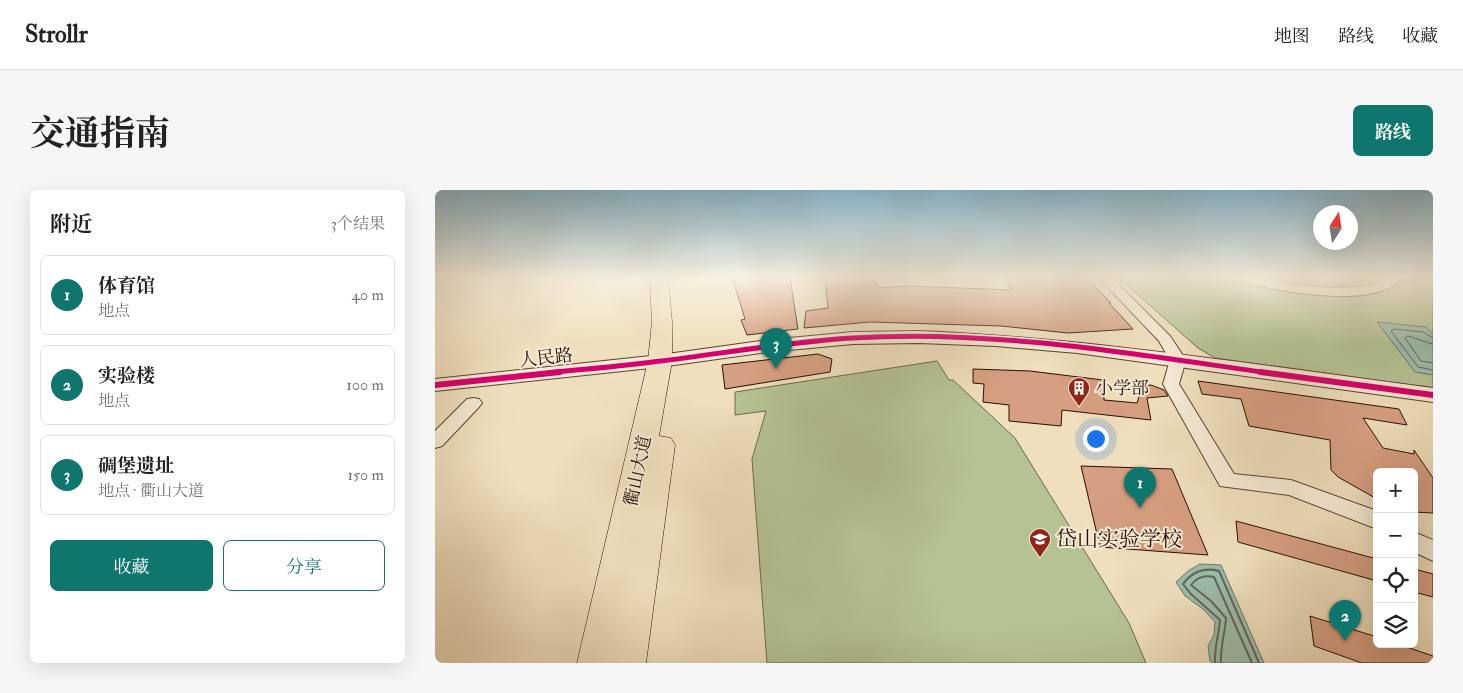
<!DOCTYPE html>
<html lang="zh">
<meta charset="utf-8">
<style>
body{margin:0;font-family:"IM FELL Double Pica","Noto Serif SC",serif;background:#f6f6f6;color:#222}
.controls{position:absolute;right:15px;bottom:15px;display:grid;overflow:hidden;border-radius:8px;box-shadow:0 5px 20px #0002}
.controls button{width:45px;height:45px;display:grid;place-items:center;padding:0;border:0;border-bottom:1px solid #e0e0e0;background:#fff;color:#222;font:25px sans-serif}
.compass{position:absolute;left:878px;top:15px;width:45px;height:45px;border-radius:50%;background:#fff;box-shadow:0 5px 20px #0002;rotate:12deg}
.you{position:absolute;left:660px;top:248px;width:18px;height:18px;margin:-12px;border:4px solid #fff;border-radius:50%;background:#1a73e8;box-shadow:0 0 0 8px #1a73e833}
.badge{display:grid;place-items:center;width:32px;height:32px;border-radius:50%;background:#0f766e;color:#fff;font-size:16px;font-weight:700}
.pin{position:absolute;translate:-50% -41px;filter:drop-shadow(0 1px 2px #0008)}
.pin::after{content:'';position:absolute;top:26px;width:18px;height:15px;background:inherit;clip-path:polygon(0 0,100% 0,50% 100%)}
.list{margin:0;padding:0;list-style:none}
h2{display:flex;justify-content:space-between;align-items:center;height:65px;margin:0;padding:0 20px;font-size:21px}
h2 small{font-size:16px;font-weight:400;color:#767676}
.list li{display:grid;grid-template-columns:32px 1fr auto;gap:15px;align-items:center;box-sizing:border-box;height:80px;margin:0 10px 10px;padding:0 10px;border:1px solid #e0e0e0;border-radius:8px}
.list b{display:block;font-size:19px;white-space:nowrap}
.list p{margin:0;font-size:16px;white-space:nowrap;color:#767676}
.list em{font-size:16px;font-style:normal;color:#767676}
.actions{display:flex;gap:10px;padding:15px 20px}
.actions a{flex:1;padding:11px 0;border:1px solid #0f766e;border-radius:8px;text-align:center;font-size:18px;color:#0f766e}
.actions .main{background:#0f766e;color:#fff}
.icon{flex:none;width:28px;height:28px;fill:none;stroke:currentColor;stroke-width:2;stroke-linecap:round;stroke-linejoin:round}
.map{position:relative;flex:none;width:998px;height:473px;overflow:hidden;border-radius:8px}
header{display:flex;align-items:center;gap:30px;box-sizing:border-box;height:70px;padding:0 25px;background:#fff;border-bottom:1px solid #e0e0e0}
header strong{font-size:24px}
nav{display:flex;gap:28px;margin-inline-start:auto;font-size:18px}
.intro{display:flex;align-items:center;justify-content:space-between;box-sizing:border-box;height:120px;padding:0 30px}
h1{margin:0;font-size:35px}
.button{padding:12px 22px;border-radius:8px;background:#0f766e;color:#fff;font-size:18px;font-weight:700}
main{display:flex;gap:30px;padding:0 30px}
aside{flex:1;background:#fff;border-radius:8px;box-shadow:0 5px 20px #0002}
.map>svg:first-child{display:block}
.green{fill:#b5c394;stroke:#6e694c}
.water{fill:#9bbdab;stroke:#6d7768}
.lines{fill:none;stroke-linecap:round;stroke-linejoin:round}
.shore-far1{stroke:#626658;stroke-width:1}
.shore{stroke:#626658;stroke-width:2}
.building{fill:#d69f81;stroke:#280f04}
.minor-casing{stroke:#5a4332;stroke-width:2}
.tertiary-casing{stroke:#5a4332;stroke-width:2}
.primary-casing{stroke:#280f04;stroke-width:1}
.minor{fill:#f5ead4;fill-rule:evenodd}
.tertiary{fill:#f5ead4;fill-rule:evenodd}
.primary{fill:#efdfbd;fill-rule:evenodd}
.cycleway-far1-casing{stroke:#f5ead4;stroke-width:8}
.cycleway-casing{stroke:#f5ead4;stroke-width:9}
.cycleway-far1{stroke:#d6006c;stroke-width:5}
.cycleway{stroke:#d6006c;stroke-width:6}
.labels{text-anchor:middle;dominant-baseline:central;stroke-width:4;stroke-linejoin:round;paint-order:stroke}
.street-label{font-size:18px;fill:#280f04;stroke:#f5ead4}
.poi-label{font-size:18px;fill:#280f04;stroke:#f5ead4;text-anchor:start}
.near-poi-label{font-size:21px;fill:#280f04;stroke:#f5ead4;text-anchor:start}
</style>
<header>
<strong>Strollr</strong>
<nav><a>地图</a><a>路线</a><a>收藏</a></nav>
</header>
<div class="intro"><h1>交通指南</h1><a class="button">路线</a></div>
<main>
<aside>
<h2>附近<small>3个结果</small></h2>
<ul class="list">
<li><span class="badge">1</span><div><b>体育馆</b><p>地点</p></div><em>40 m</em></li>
<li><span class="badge">2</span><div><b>实验楼</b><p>地点</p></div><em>100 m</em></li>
<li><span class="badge">3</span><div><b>碉堡遗址</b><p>地点 · 衢山大道</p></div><em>150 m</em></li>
</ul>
<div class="actions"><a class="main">收藏</a><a>分享</a></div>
</aside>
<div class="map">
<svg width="998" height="473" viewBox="0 0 998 473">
<rect width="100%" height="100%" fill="#efdfbd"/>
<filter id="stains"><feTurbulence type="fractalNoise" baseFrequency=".004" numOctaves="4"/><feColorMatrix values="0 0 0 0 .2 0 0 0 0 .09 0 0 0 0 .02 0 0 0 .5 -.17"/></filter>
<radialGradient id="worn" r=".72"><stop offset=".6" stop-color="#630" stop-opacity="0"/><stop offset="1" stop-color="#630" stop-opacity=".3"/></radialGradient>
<path class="green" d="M 684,88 L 998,88 L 998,198 L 780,168 L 763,158 Z
M 502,171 L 514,190 L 518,190 L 580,248 L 694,433 L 711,473 L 332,473 L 317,269 L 331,221 L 300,225 L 300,202 Z"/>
<path class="water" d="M 942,132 L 991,137 L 998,145 L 998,185 L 980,182 Z
M 765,374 L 786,375 L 829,473 L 777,473 L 775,471 L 773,456 L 779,445 L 780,432 L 768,419 L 750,406 L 741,392 L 753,381 Z"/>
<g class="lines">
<path class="shore-far1" d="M 998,148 L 988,142 L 959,139 L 956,141 L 983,177 L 998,180
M 998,154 C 989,152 982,148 972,146 L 970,148 L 986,171 L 998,173"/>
<path class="shore" d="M 780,473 C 779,458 784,445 785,430 L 756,404 L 748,394 C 757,382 769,377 784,381 L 824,473
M 786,473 C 785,457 790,444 791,428 L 776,411 L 756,395 C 762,387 770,385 779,387 L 817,473"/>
</g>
<path class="building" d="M 320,88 L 355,88 L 363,139 L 312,145 L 306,130 L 310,129 L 298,90 Z
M 390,88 L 440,88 L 443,98 L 474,96 L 577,100 L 569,88 L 651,88 L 676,113 L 674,113 L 698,139 L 633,143 L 566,136 L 435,132 L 369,138 L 371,121 L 393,118 Z
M 383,164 L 397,169 L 395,182 L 290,199 L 287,175 Z
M 538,179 L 595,181 L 668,190 L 669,210 L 702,213 L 709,191 L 710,196 L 716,195 L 729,200 L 733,206 L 712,208 L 716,230 L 627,220 L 626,236 L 574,231 L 574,215 L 548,212 L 549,194 L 538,193 Z
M 763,191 L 964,219 L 972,235 L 928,228 L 948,258 L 979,264 L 979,260 L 998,288 L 998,323 L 979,322 L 979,282 L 942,282 L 942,309 L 903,287 L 896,280 L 895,250 L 814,236 L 806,209 L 767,204 Z
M 646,276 L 737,279 L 773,365 L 665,357 Z
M 801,331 L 942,369 L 942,391 L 803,352 Z
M 979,379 L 998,384 L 998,407 L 979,402 Z
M 875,426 L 942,447 L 942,454 L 963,454 L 998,466 L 998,473 L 927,473 L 879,456 Z"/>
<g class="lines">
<g class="minor-casing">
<path id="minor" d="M 664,88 L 677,88 L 735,146 L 751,170 L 744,194 L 799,284 L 856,290 L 942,321 L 942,339 L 854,305 L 785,296 L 728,194 L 735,170 L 724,151 Z
M 805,88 L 824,88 L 860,95 L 899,98 L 934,96 L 952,88 L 967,88 C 941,120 842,102 807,91 Z
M 38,208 L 44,209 L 47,213 L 44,217 L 7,256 L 0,258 L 0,241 L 32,209 Z
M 979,342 L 998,350 L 998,371 L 979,362 Z"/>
</g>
<g class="tertiary-casing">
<path id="tertiary" d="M 484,141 C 656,148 827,176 998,198 L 998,212 L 642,163 L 561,156 L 484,153 L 418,154 L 333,162 L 225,177 L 0,201 L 0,189 L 225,165 L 333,150 L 418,142 Z"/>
</g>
<g class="primary-casing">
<path id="primary" d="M 215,88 L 233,88 L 237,132 L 237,171 L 224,246 L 236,248 L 240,255 L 211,473 L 142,473 L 213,171 L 217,132 Z"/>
</g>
<use href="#minor" class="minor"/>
<use href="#tertiary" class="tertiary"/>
<use href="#primary" class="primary"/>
<g class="cycleway-far1-casing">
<path id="cycleway-far1" d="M 113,183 C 151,179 189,176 226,171 C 290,163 353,152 417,148 C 556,139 697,164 834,183"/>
</g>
<g class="cycleway-casing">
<path id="cycleway" d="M 825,182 L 998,205
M 0,195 L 125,182"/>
</g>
<use href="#cycleway-far1" class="cycleway-far1"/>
<use href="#cycleway" class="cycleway"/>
</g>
<linearGradient id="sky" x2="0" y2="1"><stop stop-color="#89b8d0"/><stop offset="0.57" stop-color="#f8f1e1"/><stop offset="1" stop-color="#f8f1e1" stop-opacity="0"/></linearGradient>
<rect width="998" height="154" fill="url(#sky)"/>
<defs>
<g id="building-pin" transform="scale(1.125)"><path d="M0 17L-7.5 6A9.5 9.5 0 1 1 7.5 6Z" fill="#8f2418" stroke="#f5ead4"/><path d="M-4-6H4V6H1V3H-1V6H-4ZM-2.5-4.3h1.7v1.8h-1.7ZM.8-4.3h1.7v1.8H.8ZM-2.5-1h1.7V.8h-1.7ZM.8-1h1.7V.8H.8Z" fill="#fff"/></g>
<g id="school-pin" transform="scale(1.125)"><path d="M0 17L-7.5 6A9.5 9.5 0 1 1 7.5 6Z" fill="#8f2418" stroke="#f5ead4"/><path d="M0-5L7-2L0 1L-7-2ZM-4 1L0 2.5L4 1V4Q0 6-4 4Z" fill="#fff"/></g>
</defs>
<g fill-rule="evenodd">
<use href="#building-pin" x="644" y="198"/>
<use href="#school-pin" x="605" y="349"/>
</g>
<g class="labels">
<g class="street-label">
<text transform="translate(111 168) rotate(-6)">人民路</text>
<text transform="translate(203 281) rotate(-78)">衢山大道</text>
</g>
<g class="poi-label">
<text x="660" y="198">小学部</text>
</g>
<g class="near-poi-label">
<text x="621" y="349">岱山实验学校</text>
</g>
</g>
<rect width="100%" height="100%" filter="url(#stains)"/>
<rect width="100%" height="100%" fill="url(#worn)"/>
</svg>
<div class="controls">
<button>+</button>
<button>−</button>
<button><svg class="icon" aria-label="locate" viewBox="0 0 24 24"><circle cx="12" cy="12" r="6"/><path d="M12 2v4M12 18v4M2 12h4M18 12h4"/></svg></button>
<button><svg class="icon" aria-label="layers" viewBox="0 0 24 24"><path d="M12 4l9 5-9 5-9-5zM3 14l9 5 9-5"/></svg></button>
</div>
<svg class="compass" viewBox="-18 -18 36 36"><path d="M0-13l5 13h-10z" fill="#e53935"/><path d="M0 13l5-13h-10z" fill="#767676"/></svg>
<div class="you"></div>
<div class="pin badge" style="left:705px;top:318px">1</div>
<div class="pin badge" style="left:910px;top:451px">2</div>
<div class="pin badge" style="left:341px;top:179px">3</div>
</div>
</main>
